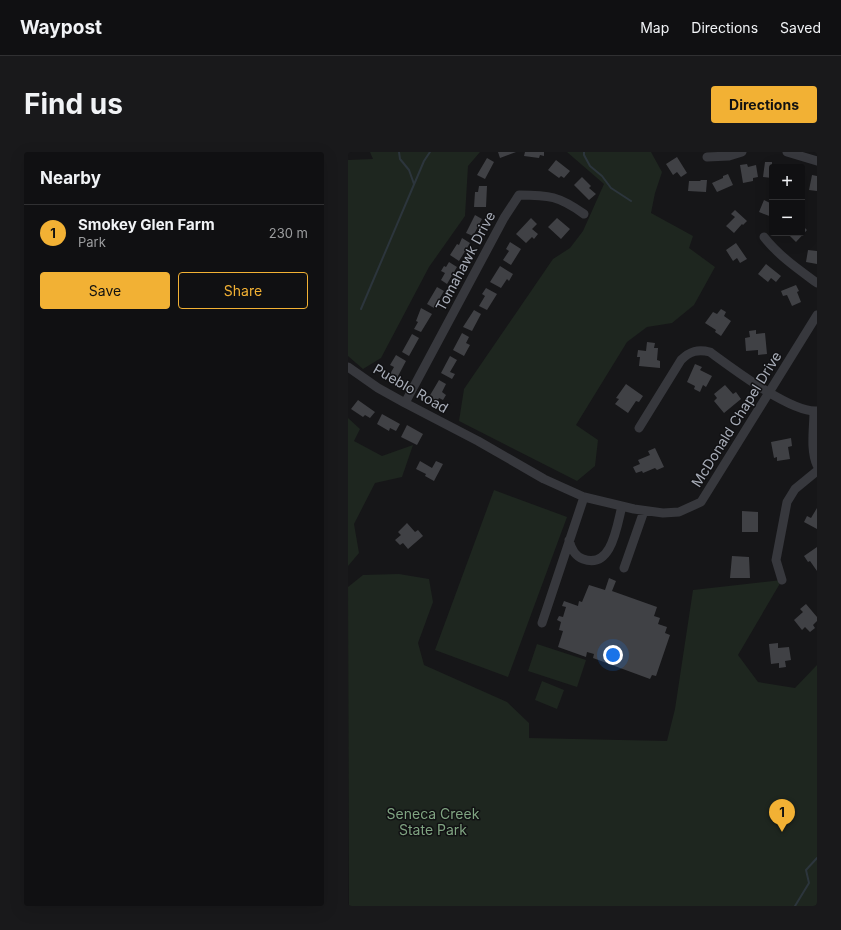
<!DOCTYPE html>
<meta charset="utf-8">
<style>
body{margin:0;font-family:Inter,sans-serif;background:#19191b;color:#f1f3f6}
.controls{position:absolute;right:12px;top:12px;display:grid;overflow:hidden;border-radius:4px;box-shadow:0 4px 16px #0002}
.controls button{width:36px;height:36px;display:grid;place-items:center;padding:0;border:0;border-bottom:1px solid #303032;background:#101012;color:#f1f3f6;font:20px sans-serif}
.you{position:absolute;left:265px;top:503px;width:14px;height:14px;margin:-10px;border:3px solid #fff;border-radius:50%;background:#1a73e8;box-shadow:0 0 0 6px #1a73e833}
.badge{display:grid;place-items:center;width:26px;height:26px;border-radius:50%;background:#f2b134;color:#111;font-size:13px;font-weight:700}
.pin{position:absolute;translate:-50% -33px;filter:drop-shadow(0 1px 2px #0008)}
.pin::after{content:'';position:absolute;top:21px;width:14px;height:12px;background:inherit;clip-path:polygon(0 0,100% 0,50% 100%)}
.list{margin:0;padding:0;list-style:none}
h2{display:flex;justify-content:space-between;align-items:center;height:52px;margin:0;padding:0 16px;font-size:17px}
h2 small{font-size:13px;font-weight:400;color:#9c9d9f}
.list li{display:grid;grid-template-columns:26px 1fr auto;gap:12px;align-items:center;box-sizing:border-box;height:56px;padding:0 16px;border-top:1px solid #303032}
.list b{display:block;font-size:15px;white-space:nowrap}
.list p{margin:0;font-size:13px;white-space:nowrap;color:#9c9d9f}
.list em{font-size:13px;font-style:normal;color:#9c9d9f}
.actions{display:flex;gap:8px;padding:12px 16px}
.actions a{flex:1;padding:9px 0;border:1px solid #f2b134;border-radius:4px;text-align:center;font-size:14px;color:#f2b134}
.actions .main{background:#f2b134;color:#111}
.map{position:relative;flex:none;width:469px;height:754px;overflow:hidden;border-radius:4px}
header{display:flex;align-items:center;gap:24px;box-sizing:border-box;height:56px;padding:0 20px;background:#101012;border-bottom:1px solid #303032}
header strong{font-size:19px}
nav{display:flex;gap:22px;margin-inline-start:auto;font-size:14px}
.intro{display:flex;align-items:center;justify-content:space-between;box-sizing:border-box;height:96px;padding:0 24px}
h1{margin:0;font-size:28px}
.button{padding:10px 18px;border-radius:4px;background:#f2b134;color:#111;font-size:14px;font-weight:700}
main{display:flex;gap:24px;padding:0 24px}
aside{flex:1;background:#101012;border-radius:4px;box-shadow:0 4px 16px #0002}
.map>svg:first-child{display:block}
.green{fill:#1e261f}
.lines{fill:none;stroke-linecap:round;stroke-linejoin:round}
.stream{stroke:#2c353c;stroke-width:2}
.building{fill:#404145}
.minor{stroke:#37383d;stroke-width:9}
.labels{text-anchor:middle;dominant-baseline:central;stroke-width:3;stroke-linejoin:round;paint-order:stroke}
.street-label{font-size:14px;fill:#a8adb8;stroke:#111113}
.park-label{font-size:14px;fill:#7fa381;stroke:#111113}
</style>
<header>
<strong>Waypost</strong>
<nav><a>Map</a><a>Directions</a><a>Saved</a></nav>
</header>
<div class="intro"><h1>Find us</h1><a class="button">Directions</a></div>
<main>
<aside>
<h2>Nearby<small></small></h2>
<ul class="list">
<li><span class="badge">1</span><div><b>Smokey Glen Farm</b><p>Park</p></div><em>230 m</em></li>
</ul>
<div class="actions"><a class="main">Save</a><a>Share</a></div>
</aside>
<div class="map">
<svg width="469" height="754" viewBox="0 0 469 754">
<rect width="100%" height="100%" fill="#161618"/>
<path class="green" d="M 22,0 L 132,0 L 120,14 L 117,64 L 81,115 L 33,206 L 15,217 L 0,204 L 0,8 L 25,7 Z
M 219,0 L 303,0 L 314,20 L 307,41 L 303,61 L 345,84 L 341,96 L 367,115 L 346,153 L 324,171 L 299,175 L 279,190 L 228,273 L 250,288 L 247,314 L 229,329 L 111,269 L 116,237 L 205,107 L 222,96 L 235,79 L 256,32 Z
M 0,266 L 12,277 L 6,289 L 34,304 L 65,293 L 54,325 L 27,331 L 6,372 L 11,401 L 0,414 Z
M 146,338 L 219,365 L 160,525 L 87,498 Z
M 51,422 L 81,427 L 85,450 L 70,491 L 76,513 L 159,550 L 181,571 L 181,586 L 319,589 L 327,557 L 345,438 L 434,428 L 390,503 L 410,530 L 447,536 L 469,513 L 469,754 L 1,754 L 0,435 L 15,423 Z
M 189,492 L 238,508 L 229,535 L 180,519 Z
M 194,529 L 216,538 L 209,557 L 187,548 Z"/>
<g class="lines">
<path class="stream" d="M 51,0 L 52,7 L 61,18 L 66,32
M 236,0 L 236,3 L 242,14 L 254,24 L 263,36 L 283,49
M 13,157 L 76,9 L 82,0
M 447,754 L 461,731 L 458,718 L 469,706"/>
</g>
<path class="building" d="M 150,0 L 168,0 L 152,6 Z
M 177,0 L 196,0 L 196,4 L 192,3 L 191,6 L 176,4 Z
M 329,5 L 339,21 L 333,25 L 329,20 L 325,23 L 318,12 Z
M 139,6 L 146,10 L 137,27 L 129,23 Z
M 208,8 L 222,19 L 216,26 L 213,24 L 211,26 L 200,18 Z
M 417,10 L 424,10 L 424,13 L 430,14 L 430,15 L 424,15 L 424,26 L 415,25 Z
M 399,12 L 400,15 L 408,13 L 410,25 L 405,26 L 405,29 L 395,31 L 392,13 Z
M 380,22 L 385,33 L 369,40 L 364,31 L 375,26 L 375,24 Z
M 464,23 L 469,24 L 469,39 L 461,38 Z
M 234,25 L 243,34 L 241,36 L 248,42 L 241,48 L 226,33 Z
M 353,28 L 359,28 L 358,40 L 340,39 L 341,29 L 352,29 Z
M 131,34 L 139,34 L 138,55 L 126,55 L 127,40 L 130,40 Z
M 416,48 L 424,52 L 424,65 L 411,60 Z
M 387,58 L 399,69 L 395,73 L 394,72 L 386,81 L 378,74 L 387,65 L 383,62 Z
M 127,63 L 134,67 L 125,84 L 118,81 Z
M 183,66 L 189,72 L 184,77 L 190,82 L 186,87 L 184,85 L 178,91 L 168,82 Z
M 209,66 L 222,77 L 213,87 L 200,75 Z
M 454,73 L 459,78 L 448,90 L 439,81 L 454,81 Z
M 114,86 L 122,91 L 111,109 L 102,103 L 109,92 L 111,93 Z
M 162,90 L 173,97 L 163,113 L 155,108 L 161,99 L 158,97 Z
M 388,91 L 399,107 L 392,111 L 389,106 L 385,109 L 378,98 Z
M 460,98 L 469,99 L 469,112 L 458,110 Z
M 101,110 L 109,115 L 99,132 L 93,128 L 97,121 L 93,119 L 96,114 L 98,115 Z
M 418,112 L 433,124 L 428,130 L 423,126 L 420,130 L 410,122 Z
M 152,114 L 165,122 L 161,129 L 159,127 L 153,136 L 142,130 Z
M 448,133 L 451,139 L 449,140 L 453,150 L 444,154 L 439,143 L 435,144 L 433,139 Z
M 89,135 L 96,139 L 86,156 L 79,152 Z
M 138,136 L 149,142 L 139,158 L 131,154 L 137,144 L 134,142 Z
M 73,156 L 84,162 L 73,180 L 66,177 L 70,170 L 68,169 Z
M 373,157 L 378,160 L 376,164 L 383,169 L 373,184 L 367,180 L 368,178 L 357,171 L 365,160 L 369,162 Z
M 126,158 L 133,162 L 124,179 L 115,175 Z
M 408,178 L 408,182 L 417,181 L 419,202 L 410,203 L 410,198 L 398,199 L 397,186 L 402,185 L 401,179 Z
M 114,181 L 121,185 L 118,191 L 122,193 L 116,204 L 105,198 Z
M 64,182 L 71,186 L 61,204 L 54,200 Z
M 299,190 L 307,191 L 306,196 L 310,196 L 309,208 L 312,209 L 312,216 L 291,214 L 292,205 L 289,205 L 290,198 L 298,199 Z
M 48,203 L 58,209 L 48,228 L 41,224 L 46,215 L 42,213 Z
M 102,204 L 109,208 L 102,220 L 107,222 L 104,227 L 93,221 Z
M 347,212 L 354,215 L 352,218 L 364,224 L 358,235 L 355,233 L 352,240 L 346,237 L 347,234 L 339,230 Z
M 91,228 L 98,232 L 94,240 L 98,243 L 95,248 L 91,246 L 89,250 L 81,245 Z
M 278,232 L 295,244 L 291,250 L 288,249 L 280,261 L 267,252 L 271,247 L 268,246 Z
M 377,233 L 385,242 L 388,240 L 393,247 L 376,261 L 366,249 L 369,246 L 366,242 Z
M 10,248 L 27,260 L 22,266 L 17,263 L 15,265 L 3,257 Z
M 34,262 L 52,272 L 48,279 L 42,276 L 41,279 L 29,272 Z
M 59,273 L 75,282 L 69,293 L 53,285 Z
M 443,286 L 444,294 L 440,295 L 442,307 L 429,309 L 429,305 L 426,306 L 423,290 Z
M 307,296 L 316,315 L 309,318 L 307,316 L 295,321 L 294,319 L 288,321 L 285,315 L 292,312 L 290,308 L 302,303 L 300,299 Z
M 72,309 L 84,316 L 88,309 L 95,312 L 86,329 L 77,324 L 78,322 L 68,317 Z
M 469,356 L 469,377 L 456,370 L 459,364 L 463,366 Z
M 394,359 L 410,360 L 410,380 L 394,380 Z
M 59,371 L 67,380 L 70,378 L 75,384 L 60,397 L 55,391 L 52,393 L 47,388 L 53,383 L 50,380 Z
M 469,395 L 469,419 L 462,409 L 460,410 L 456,404 Z
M 384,404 L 401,405 L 402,426 L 382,426 Z
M 261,426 L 268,429 L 264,439 L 309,455 L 306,464 L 312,466 L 310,472 L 319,475 L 317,481 L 322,483 L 308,524 L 304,523 L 302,527 L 245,506 L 246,502 L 239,500 L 238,505 L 210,495 L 215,479 L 211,478 L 213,470 L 209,468 L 211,464 L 215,465 L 218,455 L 214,454 L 216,449 L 230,454 L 231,449 L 234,450 L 241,433 L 257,438 Z
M 458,452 L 469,465 L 469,469 L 465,473 L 467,476 L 462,480 L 457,475 L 454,478 L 446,468 L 455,460 L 452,457 Z
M 430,491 L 430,496 L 441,495 L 443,508 L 437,509 L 438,515 L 431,516 L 431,511 L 423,512 L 421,492 Z"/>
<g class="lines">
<path class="minor" d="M 439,0 L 469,9
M 359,5 L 381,4 L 394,0
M 416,85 C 431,104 450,117 469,131
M 0,215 L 30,236 L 57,251 L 130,289 L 196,327 L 236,345 L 286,357 L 315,361 L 331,360 L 353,350 L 469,163
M 57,251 L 156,66 L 171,43 C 201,43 211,44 236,62
M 466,259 C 466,276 462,298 469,313
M 291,276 L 333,208 C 342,199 350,197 362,200 C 384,216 443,261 469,259
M 221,388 C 223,396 226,404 235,407 C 264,418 269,373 274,354
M 276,416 L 296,359
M 434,428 L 428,408 L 439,350 L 447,337 L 469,319
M 194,471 L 236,345"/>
</g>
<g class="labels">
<g class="street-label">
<text transform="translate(117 109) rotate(-62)">Tomahawk Drive</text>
<text transform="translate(63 236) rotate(30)">Pueblo Road</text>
<text transform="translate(388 267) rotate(-58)">McDonald Chapel Drive</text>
</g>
<g class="park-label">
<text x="85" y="661">Seneca Creek<tspan x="85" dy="16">State Park</tspan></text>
</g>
</g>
</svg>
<div class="controls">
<button>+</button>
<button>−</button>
</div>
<div class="you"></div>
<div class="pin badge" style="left:434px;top:680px">1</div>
</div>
</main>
